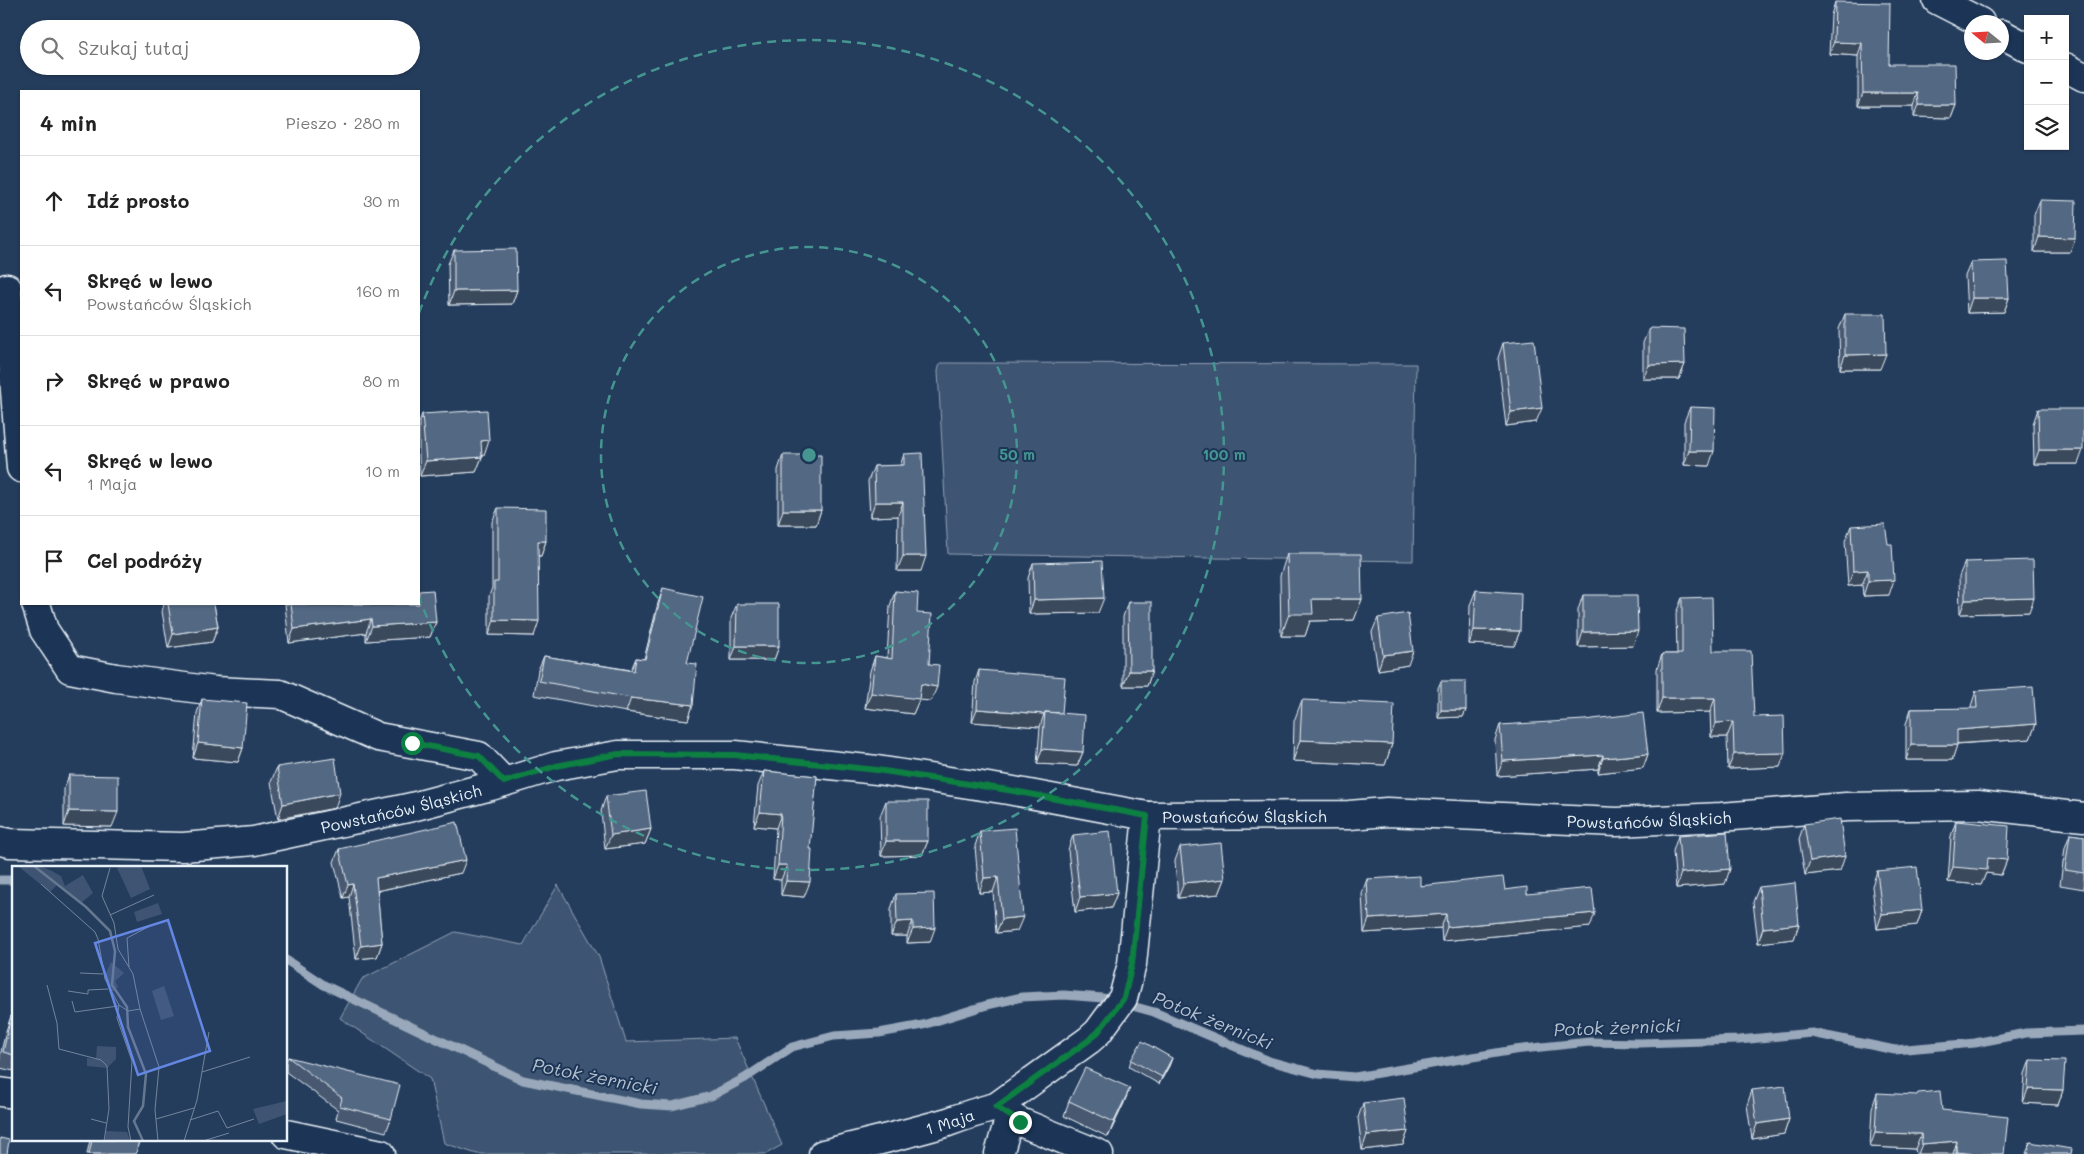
<!DOCTYPE html>
<html lang="pl">
<meta charset="utf-8">
<style>
body{margin:0;font-family:Mali,sans-serif;background:#f2f2f2;color:#222}
.controls{position:absolute;right:15px;top:15px;display:grid;overflow:hidden;border-radius:0px;box-shadow:0 1px 4px #0004}
.controls button{width:45px;height:45px;display:grid;place-items:center;padding:0;border:0;border-bottom:1px solid #e0e0e0;background:#fff;color:#222;font:25px sans-serif}
.compass{position:absolute;left:1964px;top:15px;width:45px;height:45px;border-radius:50%;background:#fff;box-shadow:0 1px 4px #0004;rotate:288deg}
.stop{position:absolute;width:15px;height:15px;margin:-11px;border:4px solid #0b8043;border-radius:50%;background:#fff}
.stop.end{background:#0b8043;border-color:#fff;box-shadow:0 1px 5px #0008}
.list{margin:0;padding:0;list-style:none}
h2{display:flex;justify-content:space-between;align-items:center;height:65px;margin:0;padding:0 20px;font-size:21px}
h2 small{font-size:16px;font-weight:400;color:#767676}
.list li{display:grid;grid-template-columns:32px 1fr auto;gap:15px;align-items:center;box-sizing:border-box;height:90px;padding:0 20px;border-top:1px solid #e0e0e0}
.list b{display:block;font-size:19px;white-space:nowrap}
.list p{margin:0;font-size:16px;white-space:nowrap;color:#767676}
.list em{font-size:16px;font-style:normal;color:#767676}
.icon{flex:none;width:28px;height:28px;fill:none;stroke:currentColor;stroke-width:2;stroke-linecap:round;stroke-linejoin:round}
.map{position:relative;flex:none;width:2084px;height:1154px;overflow:hidden}
.search{position:absolute;background:#fff;box-shadow:0 1px 4px #0004;left:20px;top:20px;width:400px;height:55px;display:flex;align-items:center;gap:12px;box-sizing:border-box;padding:0 18px;border-radius:28px;color:#767676;font-size:19px}
.panel{position:absolute;background:#fff;box-shadow:0 1px 4px #0004;left:20px;top:90px;width:400px;height:515px;border-radius:0px}
.map>svg:first-child{display:block}
.green{fill:#3e5472;stroke:#93a2b5}
.lines{fill:none;stroke-linecap:round;stroke-linejoin:round}
.stream{stroke:#99a8ba;stroke-width:9}
.minor-casing{stroke:#e8f1f8;stroke-width:31}
.minor{stroke:#1d3557;stroke-width:28}
.wall{fill:#475970;stroke:#e8f1f8}
.shaded-wall{fill:#3a485b;stroke:#e8f1f8}
.building{fill:#536782;stroke:#e8f1f8}
.route{stroke:#0b8043;stroke-width:6}
.ring{fill:none;stroke:#459590;stroke-width:2.5;stroke-dasharray:9 6}
.labels{text-anchor:middle;dominant-baseline:central;stroke-width:4;stroke-linejoin:round;paint-order:stroke}
.street-label{font-size:16px;fill:#e8f1f8;stroke:#1d3557}
.water-label{font-size:18px;font-style:italic;fill:#b4c1ce;stroke:#1d3557}
.inset-river{fill:none;stroke:#657890;stroke-width:2.5}
.inset-road{fill:none;stroke:#73859b;stroke-width:1}
.view{fill:#6487e3;fill-opacity:0.15;stroke:#6487e3;stroke-width:2.5}
.inset-edge{fill:none;stroke:#e8f1f8;stroke-width:2.5}
.centre{fill:#459590;stroke:#1d3557;stroke-width:2.5}
.ring-label{font-size:15px;text-anchor:middle;font-weight:bold;fill:#459590;stroke:#1d3557;stroke-width:4;stroke-linejoin:round;paint-order:stroke}
</style>
<div class="map">
<svg width="2084" height="1154" viewBox="0 0 2084 1154">
<rect width="100%" height="100%" fill="#253d5d"/>
<filter id="ink" filterUnits="userSpaceOnUse"><feTurbulence type="fractalNoise" baseFrequency=".02" numOctaves="2"/><feDisplacementMap in="SourceGraphic" scale="10" xChannelSelector="R" yChannelSelector="G"/><feConvolveMatrix kernelMatrix="1 2 1 2 8 2 1 2 1" color-interpolation-filters="sRGB"/></filter>
<g filter="url(#ink)">
<path class="green" d="M 940,363 L 1416,364 L 1413,561 L 948,554 L 938,371 Z
M 558,885 L 599,957 L 626,1042 L 735,1038 L 782,1145 L 766,1154 L 477,1154 L 444,1143 L 430,1079 L 340,1018 L 362,979 L 455,932 L 523,945 Z"/>
<g class="lines">
<path class="stream" d="M 0,880 L 14,880
M 286,960 L 324,985 L 523,1080 L 641,1104 L 672,1106 L 711,1096 L 745,1078 L 792,1047 L 834,1036 L 879,1033 L 923,1025 L 987,1005 L 1022,997 L 1064,995 L 1103,998 L 1154,1012 L 1269,1061 L 1318,1074 L 1355,1077 L 1514,1050 L 1589,1042 L 1640,1043 L 1739,1040 L 1812,1033 L 1895,1050 L 1975,1043 L 2026,1033 L 2084,1031"/>
<g class="minor-casing">
<g id="minor">
<path d="M 1937,0 L 1980,22"/>
<path d="M 2002,34 L 2028,48"/>
<path d="M 2065,67 L 2084,77"/>
<path d="M 7,288 L 21,468"/>
<path d="M 36,604 L 44,630 L 70,669 L 116,678 L 215,691 L 280,694 L 378,737 L 479,756 L 504,782"/>
<path id="s1" d="M 0,841 L 10,843 L 183,847 L 254,841 L 412,807 L 491,786 L 556,766 L 618,755 L 735,755 L 877,770 L 1008,790 L 1147,816 L 1349,815 L 1387,812 L 1617,822 L 1721,817 L 1846,807 L 1978,805 L 2084,817"/>
<path d="M 0,1092 L 14,1094"/>
<path d="M 996,1107 L 1089,1040 L 1098,1032 L 1123,998 L 1132,964 L 1147,816"/>
<path d="M 286,1134 L 381,1154"/>
<path id="s2" d="M 823,1154 C 865,1144 907,1134 948,1122 C 964,1116 979,1111 996,1107 L 1020,1122 L 1099,1154"/>
<path d="M 999,1154 L 1010,1116"/>
</g>
</g>
<use href="#minor" class="minor"/>
</g>
<path class="wall" d="M 1835,2 L 1889,64 L 1956,105 L 1951,118 L 1914,117 L 1914,106 L 1858,106 L 1858,56 L 1829,54 L 1831,15 Z
M 2040,200 L 2075,238 L 2070,252 L 2034,252 L 2034,215 Z
M 454,250 L 517,290 L 512,304 L 449,305 L 448,264 Z
M 1971,262 L 2009,298 L 2004,312 L 1967,313 L 1965,276 Z
M 1845,314 L 1880,369 L 1840,369 L 1839,329 Z
M 1649,328 L 1685,364 L 1679,379 L 1643,379 L 1643,343 Z
M 1503,343 L 1536,422 L 1506,426 L 1498,358 Z
M 1690,407 L 1709,466 L 1684,465 L 1684,422 Z
M 2038,409 L 2078,464 L 2034,464 L 2033,424 Z
M 422,414 L 484,455 L 482,455 L 482,457 L 476,472 L 420,476 L 419,458 L 419,422 Z
M 904,454 L 921,571 L 897,571 L 898,516 L 870,517 L 868,481 L 874,466 L 900,466 Z
M 783,455 L 821,510 L 816,525 L 778,525 L 778,470 Z
M 498,508 L 546,541 L 541,556 L 538,556 L 534,636 L 489,635 L 489,596 L 492,588 L 492,522 Z
M 1851,526 L 1889,595 L 1863,596 L 1862,585 L 1848,586 L 1845,541 Z
M 1287,554 L 1362,599 L 1354,620 L 1310,621 L 1305,636 L 1281,636 L 1280,576 Z
M 1965,562 L 2029,612 L 1960,614 L 1959,576 Z
M 1033,563 L 1098,613 L 1029,614 L 1028,578 Z
M 663,588 L 687,663 L 693,705 L 688,720 L 626,712 L 534,695 L 538,670 L 544,656 L 631,670 L 636,658 L 644,659 L 658,603 Z
M 1476,590 L 1520,631 L 1514,646 L 1469,644 L 1470,605 Z
M 895,591 L 917,613 L 929,664 L 931,701 L 919,700 L 913,714 L 865,708 L 870,671 L 875,656 L 887,658 L 890,606 Z
M 1583,595 L 1633,646 L 1578,647 L 1578,610 Z
M 1682,598 L 1713,651 L 1754,717 L 1780,767 L 1728,769 L 1727,737 L 1711,737 L 1710,712 L 1657,713 L 1657,669 L 1662,654 L 1677,654 L 1676,613 Z
M 1128,602 L 1152,671 L 1147,686 L 1123,686 L 1123,617 Z
M 164,604 L 214,604 L 218,627 L 212,642 L 168,648 L 162,611 Z
M 285,604 L 419,604 L 436,622 L 430,637 L 366,641 L 366,633 L 289,643 Z
M 737,604 L 779,646 L 774,660 L 731,660 L 731,618 Z
M 1378,618 L 1408,665 L 1378,670 L 1372,632 Z
M 979,670 L 1062,713 L 1083,752 L 1077,766 L 1037,764 L 1040,727 L 972,722 L 975,682 Z
M 1441,681 L 1466,710 L 1463,717 L 1438,718 L 1438,688 Z
M 1976,691 L 2036,724 L 2030,739 L 1957,744 L 1952,760 L 1906,760 L 1906,724 L 1911,709 L 1971,709 L 1971,706 Z
M 202,699 L 243,748 L 238,762 L 193,758 L 197,713 Z
M 1302,700 L 1392,744 L 1385,765 L 1293,761 L 1294,721 Z
M 1500,725 L 1648,754 L 1643,768 L 1598,773 L 1598,769 L 1497,776 L 1495,740 Z
M 277,767 L 335,808 L 278,819 L 271,782 Z
M 764,771 L 817,776 L 804,897 L 781,895 L 781,880 L 773,879 L 776,828 L 754,826 L 758,786 Z
M 69,775 L 112,827 L 64,826 L 64,789 Z
M 606,796 L 651,829 L 645,844 L 605,849 L 601,811 Z
M 886,801 L 928,841 L 922,855 L 881,856 L 880,816 Z
M 1956,821 L 2007,860 L 2001,875 L 1986,873 L 1981,885 L 1948,882 L 1951,836 Z
M 1804,824 L 1840,871 L 1805,875 L 1799,839 Z
M 980,831 L 1017,931 L 996,933 L 993,892 L 979,893 L 975,846 Z
M 2070,834 L 2084,836 L 2084,889 L 2060,885 L 2065,848 Z
M 1073,835 L 1117,893 L 1111,908 L 1075,912 L 1068,850 Z
M 1678,836 L 1725,884 L 1676,888 L 1673,851 Z
M 1180,847 L 1225,879 L 1219,894 L 1178,898 L 1175,861 Z
M 339,849 L 461,873 L 377,891 L 382,943 L 377,957 L 356,959 L 349,897 L 343,898 L 334,862 Z
M 1877,871 L 1922,910 L 1917,925 L 1877,929 L 1872,886 Z
M 1367,879 L 1420,886 L 1505,890 L 1527,894 L 1590,927 L 1442,941 L 1441,928 L 1364,933 L 1362,893 Z
M 1759,887 L 1799,924 L 1794,939 L 1758,943 L 1753,902 Z
M 896,894 L 930,942 L 907,943 L 907,936 L 891,936 L 891,909 Z
M 11,1016 L 14,1017 L 14,1071 L 0,1068 L 0,1056 L 6,1031 Z
M 288,1057 L 391,1119 L 386,1132 L 336,1119 L 338,1110 L 286,1072 L 286,1061 Z
M 1172,1058 L 1169,1066 L 1159,1084 L 1129,1067 L 1131,1060 Z
M 2030,1060 L 2063,1090 L 2058,1105 L 2023,1103 L 2025,1074 Z
M 1752,1090 L 1789,1119 L 1784,1134 L 1752,1139 L 1747,1105 Z
M 1877,1093 L 1942,1110 L 2004,1154 L 1916,1154 L 1915,1149 L 1870,1147 L 1872,1108 Z
M 1069,1101 L 1124,1103 L 1108,1137 L 1064,1116 Z
M 1363,1103 L 1408,1131 L 1403,1145 L 1362,1150 L 1358,1118 Z
M 90,1140 L 139,1140 L 136,1154 L 87,1154 Z
M 2030,1142 L 2070,1154 L 2026,1154 Z"/>
<path class="shaded-wall" d="M 1834,42 L 1862,43 L 1858,56 L 1829,54 Z
M 1863,93 L 1918,93 L 1914,106 L 1858,106 Z
M 1919,105 L 1956,105 L 1951,118 L 1914,117 Z
M 2039,237 L 2075,238 L 2070,252 L 2034,252 Z
M 517,290 L 512,304 L 449,305 L 454,291 Z
M 1972,298 L 2009,298 L 2004,312 L 1967,313 Z
M 1886,354 L 1880,369 L 1840,369 L 1845,355 Z
M 1685,364 L 1679,379 L 1643,379 L 1649,365 Z
M 1542,408 L 1536,422 L 1506,426 L 1511,412 Z
M 489,440 L 484,455 L 476,455 L 481,441 Z
M 2039,450 L 2083,450 L 2078,464 L 2034,464 Z
M 1689,451 L 1714,451 L 1709,466 L 1684,465 Z
M 482,457 L 476,472 L 420,476 L 426,461 Z
M 875,502 L 903,502 L 898,516 L 870,517 Z
M 783,510 L 821,510 L 816,525 L 778,525 Z
M 538,541 L 546,541 L 541,556 L 533,555 Z
M 903,556 L 926,556 L 921,571 L 897,571 Z
M 1868,570 L 1862,585 L 1848,586 L 1853,571 Z
M 1894,580 L 1889,595 L 1863,596 L 1868,581 Z
M 1104,598 L 1098,613 L 1029,614 L 1034,600 Z
M 2034,598 L 2029,612 L 1960,614 L 1965,600 Z
M 1312,599 L 1362,599 L 1354,620 L 1310,621 L 1305,636 L 1281,636 L 1289,614 Z
M 371,619 L 366,633 L 289,643 L 294,629 Z
M 494,620 L 539,621 L 534,636 L 489,635 Z
M 436,622 L 430,637 L 366,641 L 372,626 Z
M 218,627 L 212,642 L 168,648 L 173,634 Z
M 1474,630 L 1520,631 L 1514,646 L 1469,644 Z
M 1638,631 L 1633,646 L 1578,647 L 1583,632 Z
M 736,646 L 779,646 L 774,660 L 731,660 Z
M 1413,651 L 1408,665 L 1378,670 L 1383,655 Z
M 1129,671 L 1152,671 L 1147,686 L 1123,686 Z
M 921,684 L 937,687 L 931,701 L 919,700 L 913,714 L 865,708 L 871,693 Z
M 631,698 L 693,705 L 688,720 L 626,712 Z
M 1662,698 L 1715,698 L 1710,712 L 1657,713 Z
M 977,709 L 1044,714 L 1040,727 L 972,722 Z
M 1441,710 L 1466,710 L 1463,717 L 1438,718 Z
M 1733,722 L 1727,737 L 1711,737 L 1716,723 Z
M 2036,724 L 2030,739 L 1951,744 L 1957,730 Z
M 1300,740 L 1392,744 L 1385,765 L 1293,761 Z
M 198,743 L 243,748 L 238,762 L 193,758 Z
M 1911,745 L 1957,745 L 1952,760 L 1906,760 Z
M 1042,749 L 1083,752 L 1077,766 L 1037,764 Z
M 1785,753 L 1780,767 L 1728,769 L 1734,754 Z
M 1648,754 L 1643,768 L 1598,773 L 1603,758 Z
M 1603,755 L 1598,769 L 1497,776 L 1503,761 Z
M 340,793 L 335,808 L 278,819 L 283,804 Z
M 69,811 L 118,812 L 112,827 L 64,826 Z
M 760,812 L 781,814 L 776,828 L 754,826 Z
M 651,829 L 645,844 L 605,849 L 611,835 Z
M 886,841 L 928,841 L 922,855 L 881,856 Z
M 1845,856 L 1840,871 L 1805,875 L 1810,861 Z
M 1988,858 L 2007,860 L 2001,875 L 1986,873 L 1981,885 L 1948,882 L 1953,867 Z
M 466,860 L 461,873 L 371,892 L 376,878 Z
M 778,865 L 787,865 L 781,880 L 773,879 Z
M 1730,869 L 1725,884 L 1676,888 L 1681,873 Z
M 998,877 L 993,892 L 979,893 L 984,878 Z
M 1225,879 L 1219,894 L 1178,898 L 1184,883 Z
M 786,881 L 810,882 L 804,897 L 781,895 Z
M 353,884 L 349,897 L 343,898 L 348,885 Z
M 1117,893 L 1111,908 L 1075,912 L 1080,897 Z
M 1922,910 L 1917,925 L 1877,929 L 1882,914 Z
M 1595,913 L 1590,927 L 1442,941 L 1447,927 Z
M 1446,914 L 1441,928 L 1364,933 L 1369,919 Z
M 1023,917 L 1017,931 L 996,933 L 1002,919 Z
M 913,921 L 907,936 L 891,936 L 897,922 Z
M 1799,924 L 1794,939 L 1758,943 L 1763,928 Z
M 935,928 L 930,942 L 907,943 L 913,929 Z
M 382,943 L 377,957 L 356,959 L 361,946 Z
M 1172,1058 L 1169,1066 L 1159,1084 L 1162,1077 Z
M 1130,1088 L 1124,1103 L 1108,1137 L 1114,1122 Z
M 2028,1089 L 2063,1090 L 2058,1105 L 2023,1103 Z
M 1789,1119 L 1784,1134 L 1752,1139 L 1757,1124 Z
M 1408,1131 L 1403,1145 L 1362,1150 L 1367,1135 Z
M 1875,1133 L 1921,1134 L 1915,1149 L 1870,1147 Z
M 1957,1141 L 1953,1154 L 1918,1154 L 1922,1144 Z
M 1956,1152 L 1976,1154 L 1956,1154 Z"/>
<path class="building" d="M 1835,2 L 1890,3 L 1889,64 L 1955,64 L 1956,105 L 1919,105 L 1918,93 L 1863,93 L 1862,43 L 1834,42 Z
M 2040,200 L 2076,201 L 2075,238 L 2039,237 Z
M 516,249 L 517,290 L 454,291 L 454,250 Z
M 2007,261 L 2009,298 L 1972,298 L 1971,262 Z
M 1845,314 L 1885,314 L 1886,354 L 1845,355 Z
M 1649,328 L 1684,329 L 1685,364 L 1649,365 Z
M 1534,340 L 1542,408 L 1511,412 L 1503,343 Z
M 1690,407 L 1715,408 L 1714,451 L 1689,451 Z
M 2038,409 L 2083,409 L 2083,450 L 2039,450 Z
M 487,410 L 489,440 L 481,441 L 482,457 L 426,461 L 422,414 Z
M 922,453 L 926,556 L 903,556 L 903,502 L 875,502 L 874,466 L 904,465 L 904,454 Z
M 783,455 L 821,455 L 821,510 L 783,510 Z
M 498,508 L 546,509 L 546,541 L 538,541 L 539,621 L 494,620 L 494,582 L 498,582 Z
M 1885,524 L 1888,544 L 1892,544 L 1894,580 L 1868,581 L 1868,570 L 1853,571 L 1851,526 Z
M 1287,554 L 1361,554 L 1362,599 L 1312,599 L 1313,614 L 1289,614 Z
M 2033,560 L 2034,598 L 1965,600 L 1965,562 Z
M 1102,561 L 1104,598 L 1034,600 L 1033,563 Z
M 663,588 L 703,597 L 687,663 L 697,664 L 693,705 L 631,698 L 539,681 L 544,656 L 634,671 L 636,658 L 645,659 Z
M 433,590 L 436,622 L 372,626 L 371,619 L 294,629 L 291,604 L 419,604 L 419,591 Z
M 1476,590 L 1521,593 L 1520,631 L 1474,630 Z
M 895,591 L 918,593 L 917,613 L 932,614 L 929,664 L 939,665 L 937,687 L 921,684 L 919,699 L 871,693 L 875,656 L 892,659 Z
M 1583,595 L 1637,595 L 1638,631 L 1583,632 Z
M 1712,597 L 1713,651 L 1751,651 L 1754,717 L 1784,716 L 1785,753 L 1734,754 L 1733,722 L 1716,723 L 1715,698 L 1662,698 L 1662,654 L 1682,654 L 1682,598 Z
M 1128,602 L 1152,602 L 1152,671 L 1129,671 Z
M 168,604 L 214,604 L 218,627 L 173,634 Z
M 737,604 L 779,604 L 779,646 L 736,646 Z
M 1408,613 L 1413,651 L 1383,655 L 1378,618 Z
M 979,670 L 1065,677 L 1062,713 L 1045,712 L 1044,714 L 977,709 Z
M 1441,681 L 1466,681 L 1466,710 L 1441,710 Z
M 2033,687 L 2036,724 L 1957,730 L 1957,745 L 1911,745 L 1911,709 L 1977,708 L 1976,691 Z
M 202,699 L 247,703 L 243,748 L 198,743 Z
M 1302,700 L 1394,704 L 1392,744 L 1300,740 Z
M 1045,712 L 1085,715 L 1083,752 L 1042,749 Z
M 1643,713 L 1648,754 L 1603,758 L 1603,755 L 1503,761 L 1500,725 L 1584,720 Z
M 335,758 L 340,793 L 283,804 L 277,767 Z
M 764,771 L 817,776 L 810,849 L 812,849 L 810,882 L 786,881 L 787,865 L 778,865 L 781,814 L 760,812 Z
M 69,775 L 118,776 L 118,812 L 69,811 Z
M 646,791 L 651,829 L 611,835 L 606,796 Z
M 886,801 L 928,801 L 928,841 L 886,841 Z
M 1840,819 L 1845,856 L 1810,861 L 1804,824 Z
M 1956,821 L 2009,826 L 2007,860 L 1988,858 L 1987,870 L 1953,867 Z
M 457,822 L 466,860 L 376,878 L 382,943 L 361,946 L 353,884 L 348,885 L 339,849 Z
M 1015,828 L 1023,917 L 1002,919 L 998,877 L 984,878 L 980,831 Z
M 1110,831 L 1117,893 L 1080,897 L 1073,835 Z
M 1727,832 L 1730,869 L 1681,873 L 1678,836 Z
M 2070,834 L 2084,836 L 2084,873 L 2065,870 Z
M 1221,843 L 1225,879 L 1184,883 L 1180,847 Z
M 1917,867 L 1922,910 L 1882,914 L 1877,871 Z
M 1420,876 L 1420,886 L 1503,877 L 1505,890 L 1527,887 L 1527,894 L 1592,888 L 1595,913 L 1447,927 L 1446,914 L 1369,919 L 1367,879 Z
M 1795,883 L 1799,924 L 1763,928 L 1759,887 Z
M 934,893 L 935,928 L 913,929 L 913,921 L 897,922 L 896,894 Z
M 11,1016 L 14,1017 L 14,1055 L 3,1052 Z
M 1142,1041 L 1172,1058 L 1162,1077 L 1131,1060 Z
M 288,1057 L 400,1085 L 391,1119 L 340,1106 L 342,1098 Z
M 2030,1060 L 2065,1061 L 2063,1090 L 2028,1089 Z
M 1085,1068 L 1130,1088 L 1114,1122 L 1069,1101 Z
M 1785,1086 L 1789,1119 L 1757,1124 L 1752,1090 Z
M 1940,1091 L 1942,1110 L 2008,1117 L 2004,1154 L 1976,1154 L 1956,1152 L 1957,1141 L 1922,1144 L 1921,1134 L 1875,1133 L 1877,1093 L 1917,1095 L 1918,1093 Z
M 1404,1098 L 1408,1131 L 1367,1135 L 1363,1103 Z
M 0,1138 L 9,1140 L 7,1154 L 0,1154 Z
M 92,1140 L 139,1140 L 136,1154 L 89,1154 Z
M 2030,1142 L 2071,1149 L 2070,1154 L 2028,1154 Z"/>
</g>
<g class="lines" filter="url(#ink)">
<path class="route" d="M 412,743 L 479,756 L 504,782 L 556,766 L 618,754 L 735,755 L 877,770 L 1008,790 L 1147,816 L 1132,964 L 1124,998 L 1098,1032 L 1089,1040 L 996,1107 L 1020,1122"/>
</g>
<g class="ring">
<circle cx="809" cy="455" r="208"/>
<path d="M419 313A415 415 0 1 1 419 597"/>
</g>
<g class="labels">
<g class="street-label">
<text stroke="none"><textPath href="#s1" startOffset="405">Powstańców Śląskich</textPath></text>
<text stroke="none"><textPath href="#s1" startOffset="1260">Powstańców Śląskich</textPath></text>
<text stroke="none"><textPath href="#s1" startOffset="1665">Powstańców Śląskich</textPath></text>
<text stroke="none"><textPath href="#s2" startOffset="131">1 Maja</textPath></text>
</g>
<g class="water-label">
<text transform="translate(1213 1020) rotate(22)">Potok żernicki</text>
<text transform="translate(1617 1027) rotate(-2)">Potok żernicki</text>
<text transform="translate(595 1076) rotate(11)">Potok żernicki</text>
</g>
</g>
<g transform="translate(12 866)">
<rect width="275" height="275" fill="#253d5d"/>
<path d="M 6,0 L 28,0 L 40,5 L 49,10 L 53,20 L 71,9 L 81,27 L 69,37 L 45,19 L 38,26 ZM 111,0 L 129,0 L 138,23 L 119,32 L 105,2 ZM 146,37 L 150,48 L 125,56 L 122,46 ZM 99,96 L 112,107 L 103,115 L 106,121 L 100,126 L 93,110 ZM 152,120 L 162,150 L 149,154 L 140,125 ZM 85,180 L 104,181 L 104,193 L 95,202 L 75,200 L 75,192 L 84,193 ZM 275,235 L 275,248 L 247,258 L 241,243 ZM 94,265 L 115,266 L 118,274 L 93,275 Z" fill="#3e5472"/>
<path class="inset-river" d="M 22,0 L 74,41 L 98,65 L 103,85 L 100,119 L 115,141 L 116,161 L 134,208 L 131,240 L 122,255 L 131,275"/>
<path class="inset-road" d="M 98,2 L 90,30 L 102,57 L 106,83 L 121,108 L 128,143 L 147,201 L 143,244 L 146,275M 29,18 L 83,66 L 86,73 L 93,113 L 107,139 L 105,152 L 120,195 L 116,261 L 119,275M 98,49 L 142,29M 117,101 L 115,72 L 138,60M 68,107 L 91,108M 35,119 L 45,157 L 47,183 L 89,194 L 95,200 L 97,243 L 92,275M 56,125 L 76,128 L 76,124 L 96,123M 60,135 L 63,146 L 106,140M 107,139 L 116,145 L 128,143M 190,206 L 238,191M 79,253 L 94,257M 144,253 L 182,242M 178,254 L 206,245 L 215,262 L 242,253M 172,275 L 185,234 L 197,166M 191,275 L 217,267"/>
<path class="view" d="M 156,54 L 198,185 L 126,209 L 83,77 Z"/>
<rect width="275" height="275" class="inset-edge"/>
</g>
<circle cx="809" cy="455" r="8" class="centre"/>
<g class="ring-label">
<text x="1017" y="460">50 m</text>
<text x="1224" y="460">100 m</text>
</g>
</svg>
<div class="controls">
<button>+</button>
<button>−</button>
<button><svg class="icon" aria-label="layers" viewBox="0 0 24 24"><path d="M12 4l9 5-9 5-9-5zM3 14l9 5 9-5"/></svg></button>
</div>
<svg class="compass" viewBox="-18 -18 36 36"><path d="M0-13l5 13h-10z" fill="#e53935"/><path d="M0 13l5-13h-10z" fill="#767676"/></svg>
<div class="stop" style="left:412px;top:743px"></div>
<div class="stop end" style="left:1020px;top:1122px"></div>
<div class="search"><svg class="icon" aria-label="search" viewBox="0 0 24 24"><circle cx="10" cy="10" r="6"/><path d="M15 15l6 6"/></svg>Szukaj tutaj</div>
<section class="panel">
<h2>4 min<small>Pieszo · 280 m</small></h2>
<ul class="list">
<li><svg class="icon" aria-label="ahead" viewBox="0 0 24 24"><path d="M12 20V5M6 11l6-6 6 6"/></svg><div><b>Idź prosto</b></div><em>30 m</em></li>
<li><svg class="icon" aria-label="left" viewBox="0 0 24 24"><path d="M17 20v-9H6M10 6l-5 5 5 5"/></svg><div><b>Skręć w lewo</b><p>Powstańców Śląskich</p></div><em>160 m</em></li>
<li><svg class="icon" aria-label="right" viewBox="0 0 24 24"><path d="M7 20v-9h11M14 6l5 5-5 5"/></svg><div><b>Skręć w prawo</b></div><em>80 m</em></li>
<li><svg class="icon" aria-label="left" viewBox="0 0 24 24"><path d="M17 20v-9H6M10 6l-5 5 5 5"/></svg><div><b>Skręć w lewo</b><p>1 Maja</p></div><em>10 m</em></li>
<li><svg class="icon" aria-label="arrive" viewBox="0 0 24 24"><path d="M6 21V4h12l-3 4 3 4H6"/></svg><div><b>Cel podróży</b></div></li>
</ul>
</section>
</div>
